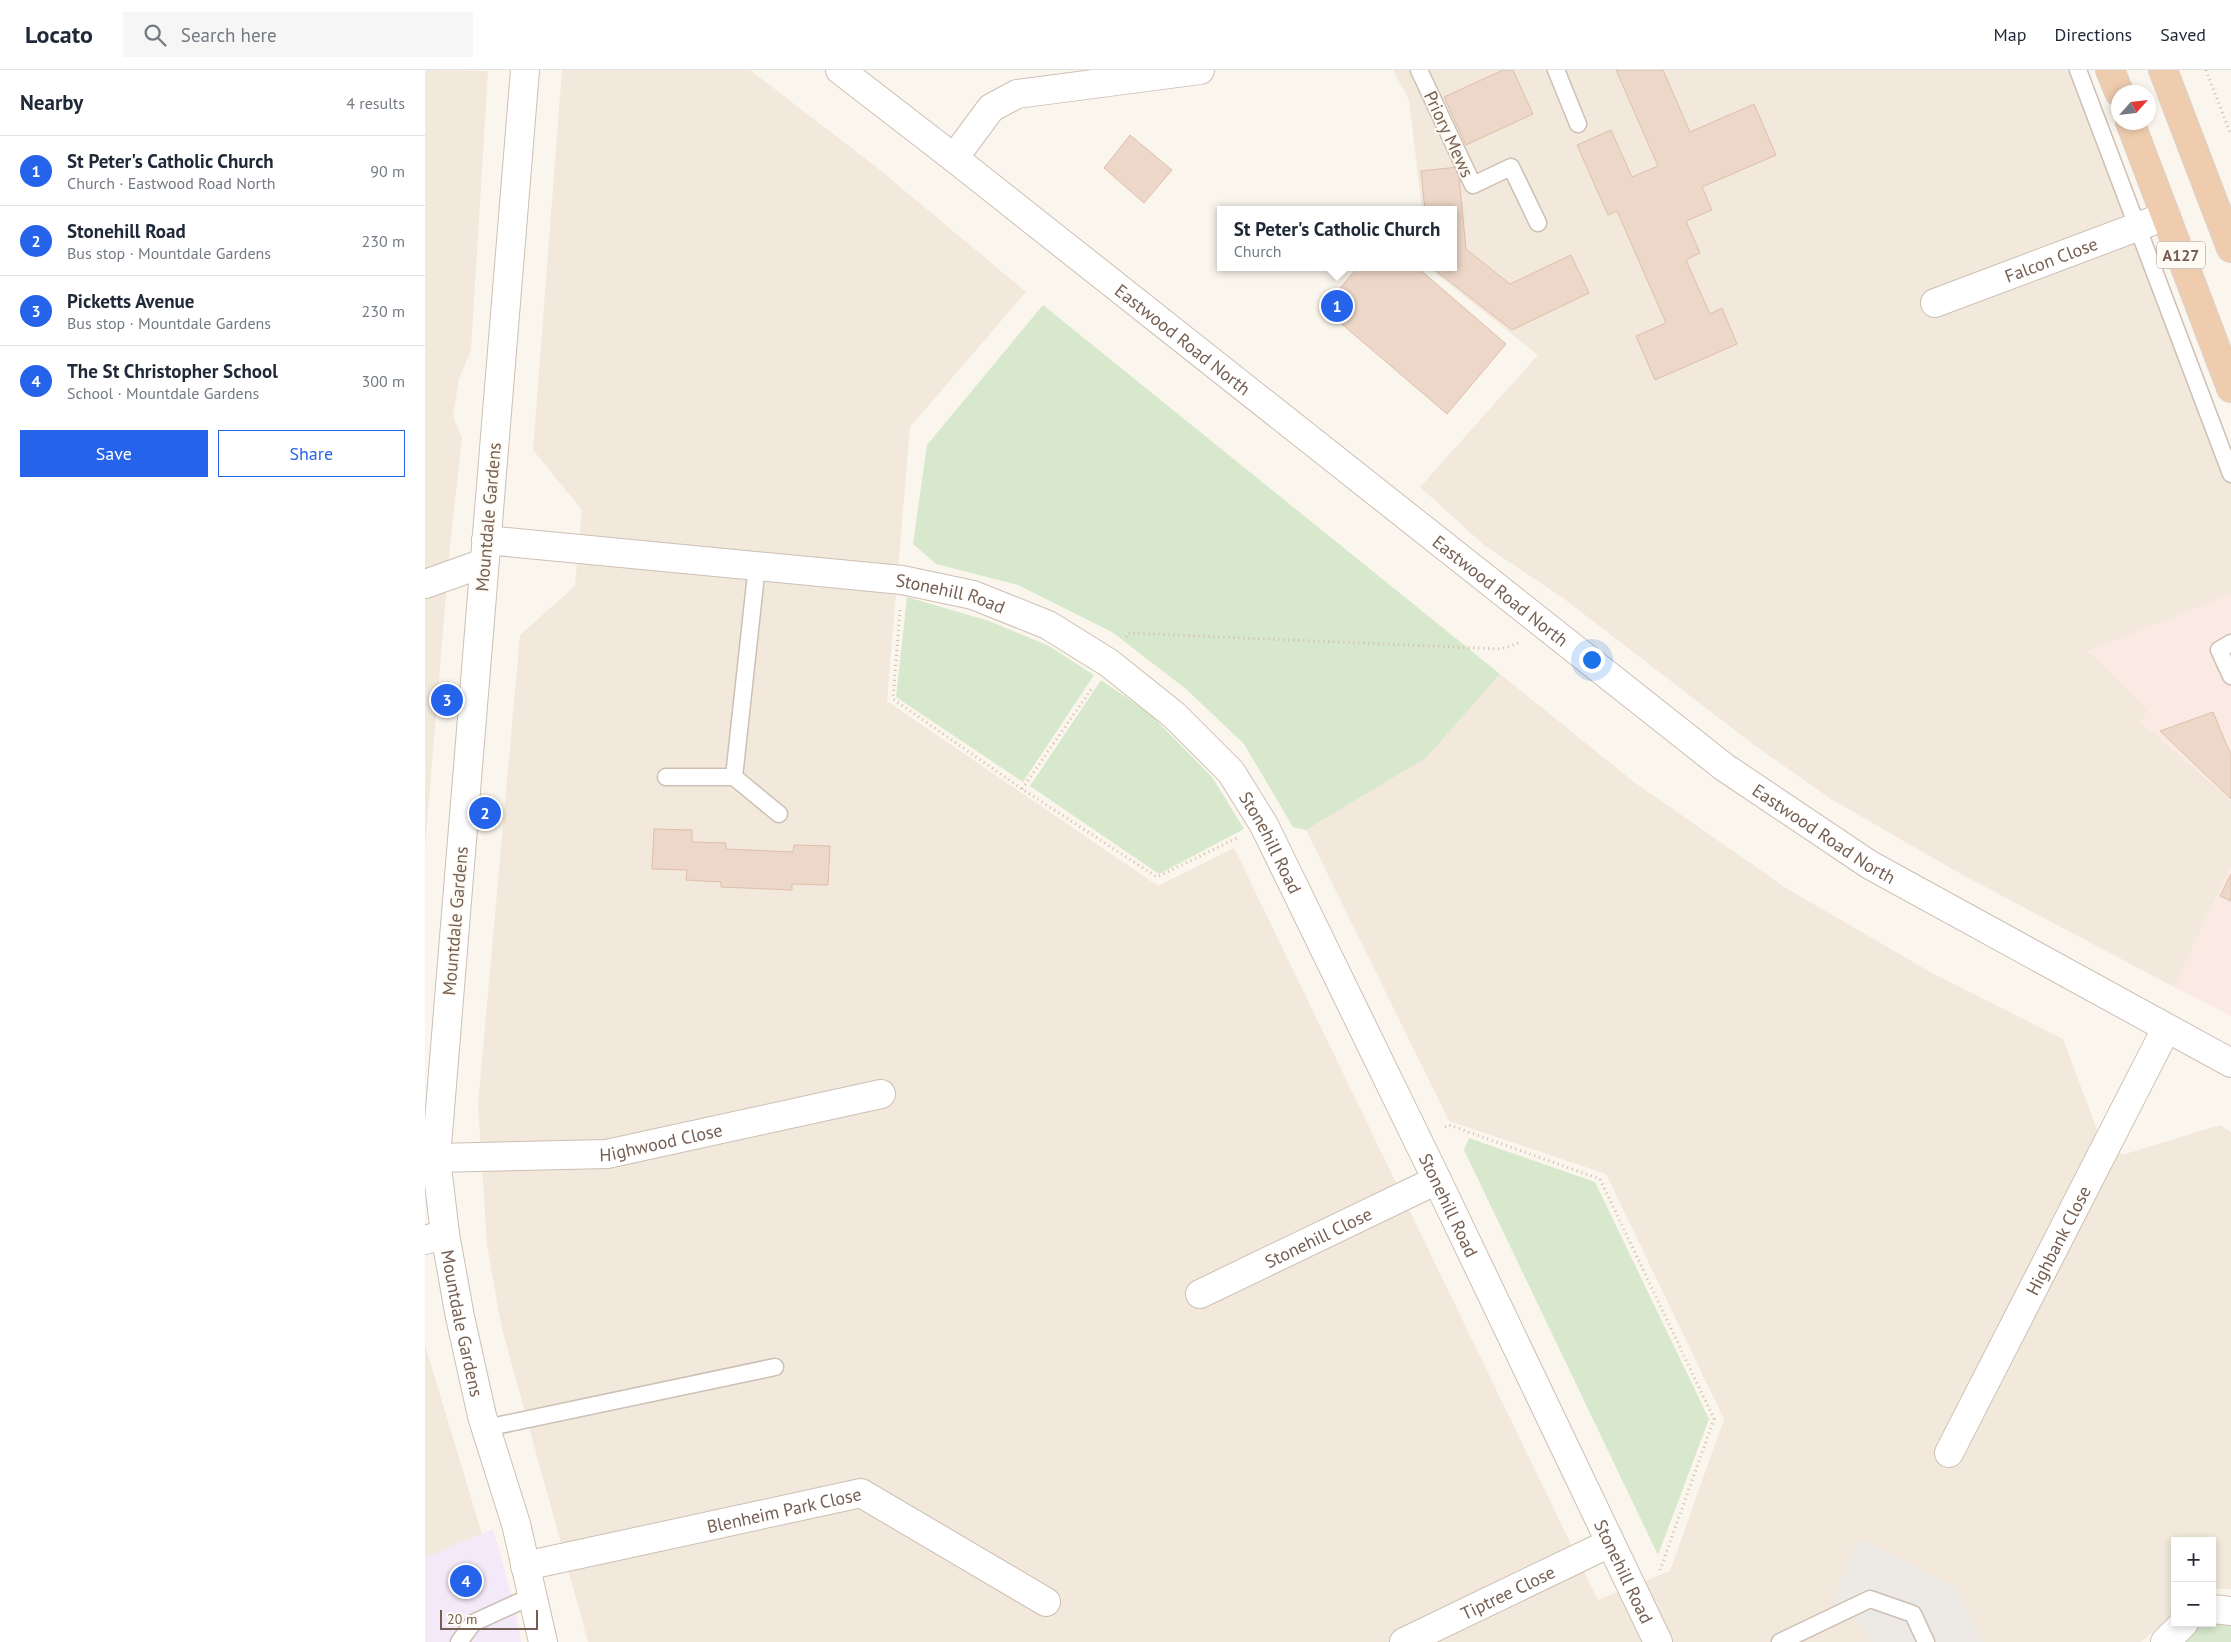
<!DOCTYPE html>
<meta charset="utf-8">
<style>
body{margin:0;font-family:"PT Sans",sans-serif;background:#f6f6f7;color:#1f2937}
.controls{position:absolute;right:15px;bottom:15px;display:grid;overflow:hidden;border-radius:0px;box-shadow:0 2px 8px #0003}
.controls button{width:45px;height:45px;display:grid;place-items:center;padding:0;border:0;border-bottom:1px solid #e0e1e3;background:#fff;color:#1f2937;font:25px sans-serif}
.compass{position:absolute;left:1686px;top:15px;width:45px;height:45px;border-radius:50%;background:#fff;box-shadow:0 2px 8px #0003;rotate:63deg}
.scale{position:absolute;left:15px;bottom:12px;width:98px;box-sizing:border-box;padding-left:5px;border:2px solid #755f52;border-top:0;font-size:14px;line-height:18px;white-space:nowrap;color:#755f52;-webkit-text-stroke:4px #fefaf4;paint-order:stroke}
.you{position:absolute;left:1166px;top:589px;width:18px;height:18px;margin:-12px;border:4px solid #fff;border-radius:50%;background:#1a73e8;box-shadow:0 0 0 8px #1a73e833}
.badge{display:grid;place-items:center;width:32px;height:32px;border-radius:50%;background:#2563eb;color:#fff;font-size:16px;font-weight:700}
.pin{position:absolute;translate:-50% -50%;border:2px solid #fff;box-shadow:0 1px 5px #0006}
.popup{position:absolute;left:792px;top:136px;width:240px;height:65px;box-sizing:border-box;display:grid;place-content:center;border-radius:0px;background:#fff;filter:drop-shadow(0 1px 4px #0005);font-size:16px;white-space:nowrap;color:#747a83}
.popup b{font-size:19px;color:#1f2937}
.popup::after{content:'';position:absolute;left:50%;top:100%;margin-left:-10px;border:10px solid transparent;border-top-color:#fff}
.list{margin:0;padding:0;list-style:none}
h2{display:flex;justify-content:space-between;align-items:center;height:65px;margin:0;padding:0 20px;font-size:21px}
h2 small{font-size:16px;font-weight:400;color:#747a83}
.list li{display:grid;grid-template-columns:32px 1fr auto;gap:15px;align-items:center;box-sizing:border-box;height:70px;padding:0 20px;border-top:1px solid #e0e1e3}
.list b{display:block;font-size:19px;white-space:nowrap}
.list p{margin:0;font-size:16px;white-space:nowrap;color:#747a83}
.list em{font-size:16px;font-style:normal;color:#747a83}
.actions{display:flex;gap:10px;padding:15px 20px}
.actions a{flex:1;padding:11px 0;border:1px solid #2563eb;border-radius:0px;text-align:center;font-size:18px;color:#2563eb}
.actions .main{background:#2563eb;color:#fff}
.icon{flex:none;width:28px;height:28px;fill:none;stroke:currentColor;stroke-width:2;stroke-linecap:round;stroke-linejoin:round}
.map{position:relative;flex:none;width:1806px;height:1572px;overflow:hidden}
header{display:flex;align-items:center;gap:30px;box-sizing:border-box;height:70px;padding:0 25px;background:#fff;border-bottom:1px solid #e0e1e3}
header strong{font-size:24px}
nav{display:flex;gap:28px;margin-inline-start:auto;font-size:18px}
.search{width:350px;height:45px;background:#f6f6f7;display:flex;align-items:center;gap:12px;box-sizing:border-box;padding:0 18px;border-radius:0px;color:#747a83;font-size:19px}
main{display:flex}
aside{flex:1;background:#fff}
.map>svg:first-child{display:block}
.residential{fill:#f2e8dc}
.commercial{fill:#faeae3}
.industrial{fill:#ede9e5}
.education{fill:#f3e9f8}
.green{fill:#d7e8cc}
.building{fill:#edd7c8;stroke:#debfaa}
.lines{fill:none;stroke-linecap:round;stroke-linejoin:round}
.service-casing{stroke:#cdbfb4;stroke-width:19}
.minor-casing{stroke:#cdbfb4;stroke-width:30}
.tertiary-casing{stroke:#cdbfb4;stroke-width:30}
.trunk-casing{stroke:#d8d2cf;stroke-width:30}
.path{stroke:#d3bbaa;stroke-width:3;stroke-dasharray:1 4;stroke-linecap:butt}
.service{stroke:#fff;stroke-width:16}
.minor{stroke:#fff;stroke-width:28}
.tertiary{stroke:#fff;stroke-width:28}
.trunk{stroke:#efccad;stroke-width:28}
.labels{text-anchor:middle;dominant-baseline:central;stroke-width:4;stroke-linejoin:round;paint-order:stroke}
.shield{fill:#fefaf4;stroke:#9e8e83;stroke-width:1}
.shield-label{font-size:16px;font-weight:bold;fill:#755f52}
.street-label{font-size:18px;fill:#755f52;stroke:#fefaf4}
</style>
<header>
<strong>Locato</strong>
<div class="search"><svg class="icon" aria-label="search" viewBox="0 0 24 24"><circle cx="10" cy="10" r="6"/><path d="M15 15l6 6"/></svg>Search here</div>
<nav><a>Map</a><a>Directions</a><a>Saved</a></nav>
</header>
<main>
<aside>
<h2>Nearby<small>4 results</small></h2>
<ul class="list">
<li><span class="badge">1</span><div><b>St Peter's Catholic Church</b><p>Church · Eastwood Road North</p></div><em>90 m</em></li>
<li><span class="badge">2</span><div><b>Stonehill Road</b><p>Bus stop · Mountdale Gardens</p></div><em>230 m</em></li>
<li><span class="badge">3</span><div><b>Picketts Avenue</b><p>Bus stop · Mountdale Gardens</p></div><em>230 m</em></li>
<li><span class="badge">4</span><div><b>The St Christopher School</b><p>School · Mountdale Gardens</p></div><em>300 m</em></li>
</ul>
<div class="actions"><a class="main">Save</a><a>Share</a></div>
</aside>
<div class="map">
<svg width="1806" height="1572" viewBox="0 0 1806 1572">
<rect width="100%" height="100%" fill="#fbf6ed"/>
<path class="residential" d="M 0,0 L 63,1 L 46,280 L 34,309 L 28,346 L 37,368 L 25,475 L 0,779 Z
M 137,0 L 325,0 L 450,96 L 601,222 L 485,357 L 462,631 L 733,816 L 809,778 L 1173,1530 L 1245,1501 L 1299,1349 L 1181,1104 L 1024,1051 L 881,760 L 1001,688 L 1075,604 L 1209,712 L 1361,818 L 1507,903 L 1638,969 L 1673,1062 L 1697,1085 L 1795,1055 L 1806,1062 L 1806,1519 L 1787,1519 L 1787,1471 L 1750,1471 L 1750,1544 L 1716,1572 L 163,1572 L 76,1255 L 62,1175 L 53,1035 L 95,565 L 150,516 L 157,440 L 108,380 Z
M 968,0 L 1649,0 L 1806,411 L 1806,524 L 1663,581 L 1723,641 L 1716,652 L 1806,731 L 1806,796 L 1749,917 L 1536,804 L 1406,729 L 1329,675 L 1138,528 L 1059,475 L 995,417 L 1113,285 L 1004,198 L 1028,197 L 1028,140 L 997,140 L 984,30 Z
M 0,1275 L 57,1464 L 0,1488 Z"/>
<path class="commercial" d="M 1806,524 L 1806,731 L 1716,652 L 1722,641 L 1663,581 Z
M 1806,796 L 1806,946 L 1749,917 Z"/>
<path class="industrial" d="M 1433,1468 L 1530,1517 L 1559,1572 L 1446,1572 L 1439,1556 L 1405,1539 Z"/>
<path class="education" d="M 68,1459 L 89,1534 L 96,1572 L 0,1572 L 0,1488 Z"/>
<path class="green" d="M 618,235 L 1075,604 L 1001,688 L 881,760 L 868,757 L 819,674 L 761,619 L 687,562 L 593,515 L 511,494 L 488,474 L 502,375 Z
M 482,527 L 564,551 L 624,576 L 669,605 L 598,712 L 471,627 Z
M 676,610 L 724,643 L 787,707 L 819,759 L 734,804 L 605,716 Z
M 1044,1068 L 1170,1112 L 1284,1349 L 1233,1485 L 1039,1080 Z
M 1806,1547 L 1806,1572 L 1751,1572 C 1763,1560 1770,1553 1787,1553 L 1787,1548 Z"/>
<path class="building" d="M 1078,0 L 1088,0 L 1108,44 L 1041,75 L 1019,27 Z
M 1191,0 L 1238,0 L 1265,62 L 1329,34 L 1351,85 L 1277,117 L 1287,140 L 1261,151 L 1275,183 L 1261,190 L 1285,244 L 1297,238 L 1312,274 L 1230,310 L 1211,266 L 1241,253 L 1192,141 L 1183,145 L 1152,75 L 1186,60 L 1207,107 L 1233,96 Z
M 705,65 L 747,100 L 719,133 L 679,98 Z
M 1033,97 L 1041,179 L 1085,214 L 1146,185 L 1164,223 L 1087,260 L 1006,197 L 1028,197 L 1028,140 L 1000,140 L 996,101 Z
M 933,197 L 992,197 L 1081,274 L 1022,344 L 898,238 Z
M 1788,642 L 1806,685 L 1806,729 L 1735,661 Z
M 229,759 L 267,760 L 267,772 L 301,773 L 301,779 L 368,782 L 369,775 L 405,776 L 403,815 L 367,814 L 367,820 L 296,817 L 296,812 L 261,810 L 262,800 L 227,799 Z
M 1806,804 L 1806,831 L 1795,826 Z"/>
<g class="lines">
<g class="service-casing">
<path id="service" d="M 994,0 L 1048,115 L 1086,97 L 1113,153
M 1131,0 L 1153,54
M 1653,0 L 1806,404
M 1806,573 L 1794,580 L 1806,606
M 241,707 L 309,707 L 354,744
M 309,707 L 332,495
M 61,1358 L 350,1297
M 34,1572 L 48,1553 L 107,1526
M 1355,1572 L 1445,1529 L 1488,1544 L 1501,1572"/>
</g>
<g class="minor-casing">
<g id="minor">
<path d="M 529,88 L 566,38 L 592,24 L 775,0"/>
<path id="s1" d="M 1510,233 L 1741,146"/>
<path id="s2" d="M 61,470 L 477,510 L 548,525 L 623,555 L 684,593 L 749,645 L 806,702 L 839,755 L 1012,1110 L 1233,1572"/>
<path d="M 0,514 L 59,493"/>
<path id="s3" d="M 11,1088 L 182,1084 L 456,1024"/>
<path d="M 0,1170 L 20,1164"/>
<path id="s4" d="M 775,1224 L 1012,1110"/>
<path id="s5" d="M 1524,1383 L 1741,959"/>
<path id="s6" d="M 100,1496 L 436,1423 L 621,1532"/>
<path d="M 1787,1539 L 1806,1541"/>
<path id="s7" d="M 979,1572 L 1185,1473"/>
<path d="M 1740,1572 L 1759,1553"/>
</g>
</g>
<g class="tertiary-casing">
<g id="tertiary">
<path id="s8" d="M 100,0 L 11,1088 L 20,1164 L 35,1247 L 57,1346 L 91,1454 L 118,1572"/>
<path id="s9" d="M 415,0 L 529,88 L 1299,697 L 1445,795 L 1806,993"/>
</g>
</g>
<g class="trunk-casing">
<path id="trunk" d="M 1685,0 L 1694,22
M 1738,0 L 1806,178
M 1705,52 L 1806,318"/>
</g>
<path class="path" d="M 1781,0 L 1806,65
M 475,540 L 468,629 L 597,719 L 732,807 L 812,768
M 701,567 L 703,563 L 1076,579 L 1094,573
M 597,719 L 667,618
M 1020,1057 L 1024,1055 L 1175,1109 L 1289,1349 L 1234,1503"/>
<use href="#service" class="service"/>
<use href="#minor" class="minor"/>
<use href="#tertiary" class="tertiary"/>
<use href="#trunk" class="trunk"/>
</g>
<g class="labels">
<rect class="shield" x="1732" y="171.5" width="48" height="27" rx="4"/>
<g class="shield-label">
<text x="1756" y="185">A127</text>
</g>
<g class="street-label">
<text transform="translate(1024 64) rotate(65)">Priory Mews</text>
<text stroke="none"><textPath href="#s1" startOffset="124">Falcon Close</textPath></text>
<text stroke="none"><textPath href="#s9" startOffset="436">Eastwood Road North</textPath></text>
<text transform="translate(63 447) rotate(-85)">Mountdale Gardens</text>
<text stroke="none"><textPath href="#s9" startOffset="841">Eastwood Road North</textPath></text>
<text stroke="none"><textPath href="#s2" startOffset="468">Stonehill Road</textPath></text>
<text stroke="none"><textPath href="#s9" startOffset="1246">Eastwood Road North</textPath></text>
<text stroke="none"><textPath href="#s2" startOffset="888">Stonehill Road</textPath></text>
<text transform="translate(30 851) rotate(-85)">Mountdale Gardens</text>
<text stroke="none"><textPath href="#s3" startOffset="226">Highwood Close</textPath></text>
<text stroke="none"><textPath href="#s2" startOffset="1292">Stonehill Road</textPath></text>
<text stroke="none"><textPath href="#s4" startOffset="131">Stonehill Close</textPath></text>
<text stroke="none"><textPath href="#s5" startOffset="239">Highbank Close</textPath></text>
<text stroke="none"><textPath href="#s8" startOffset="1259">Mountdale Gardens</textPath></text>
<text stroke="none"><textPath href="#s6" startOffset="265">Blenheim Park Close</textPath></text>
<text stroke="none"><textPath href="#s2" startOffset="1698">Stonehill Road</textPath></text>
<text stroke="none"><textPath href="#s7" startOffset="115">Tiptree Close</textPath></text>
</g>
</g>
</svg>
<div class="controls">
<button>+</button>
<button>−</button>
</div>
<svg class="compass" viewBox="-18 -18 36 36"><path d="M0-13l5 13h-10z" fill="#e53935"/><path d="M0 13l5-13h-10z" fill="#747a83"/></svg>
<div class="scale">20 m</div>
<div class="you"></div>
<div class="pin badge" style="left:912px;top:236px">1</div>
<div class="popup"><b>St Peter's Catholic Church</b>Church</div>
<div class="pin badge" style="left:60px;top:743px">2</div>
<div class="pin badge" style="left:22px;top:630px">3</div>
<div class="pin badge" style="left:41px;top:1511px">4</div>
</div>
</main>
